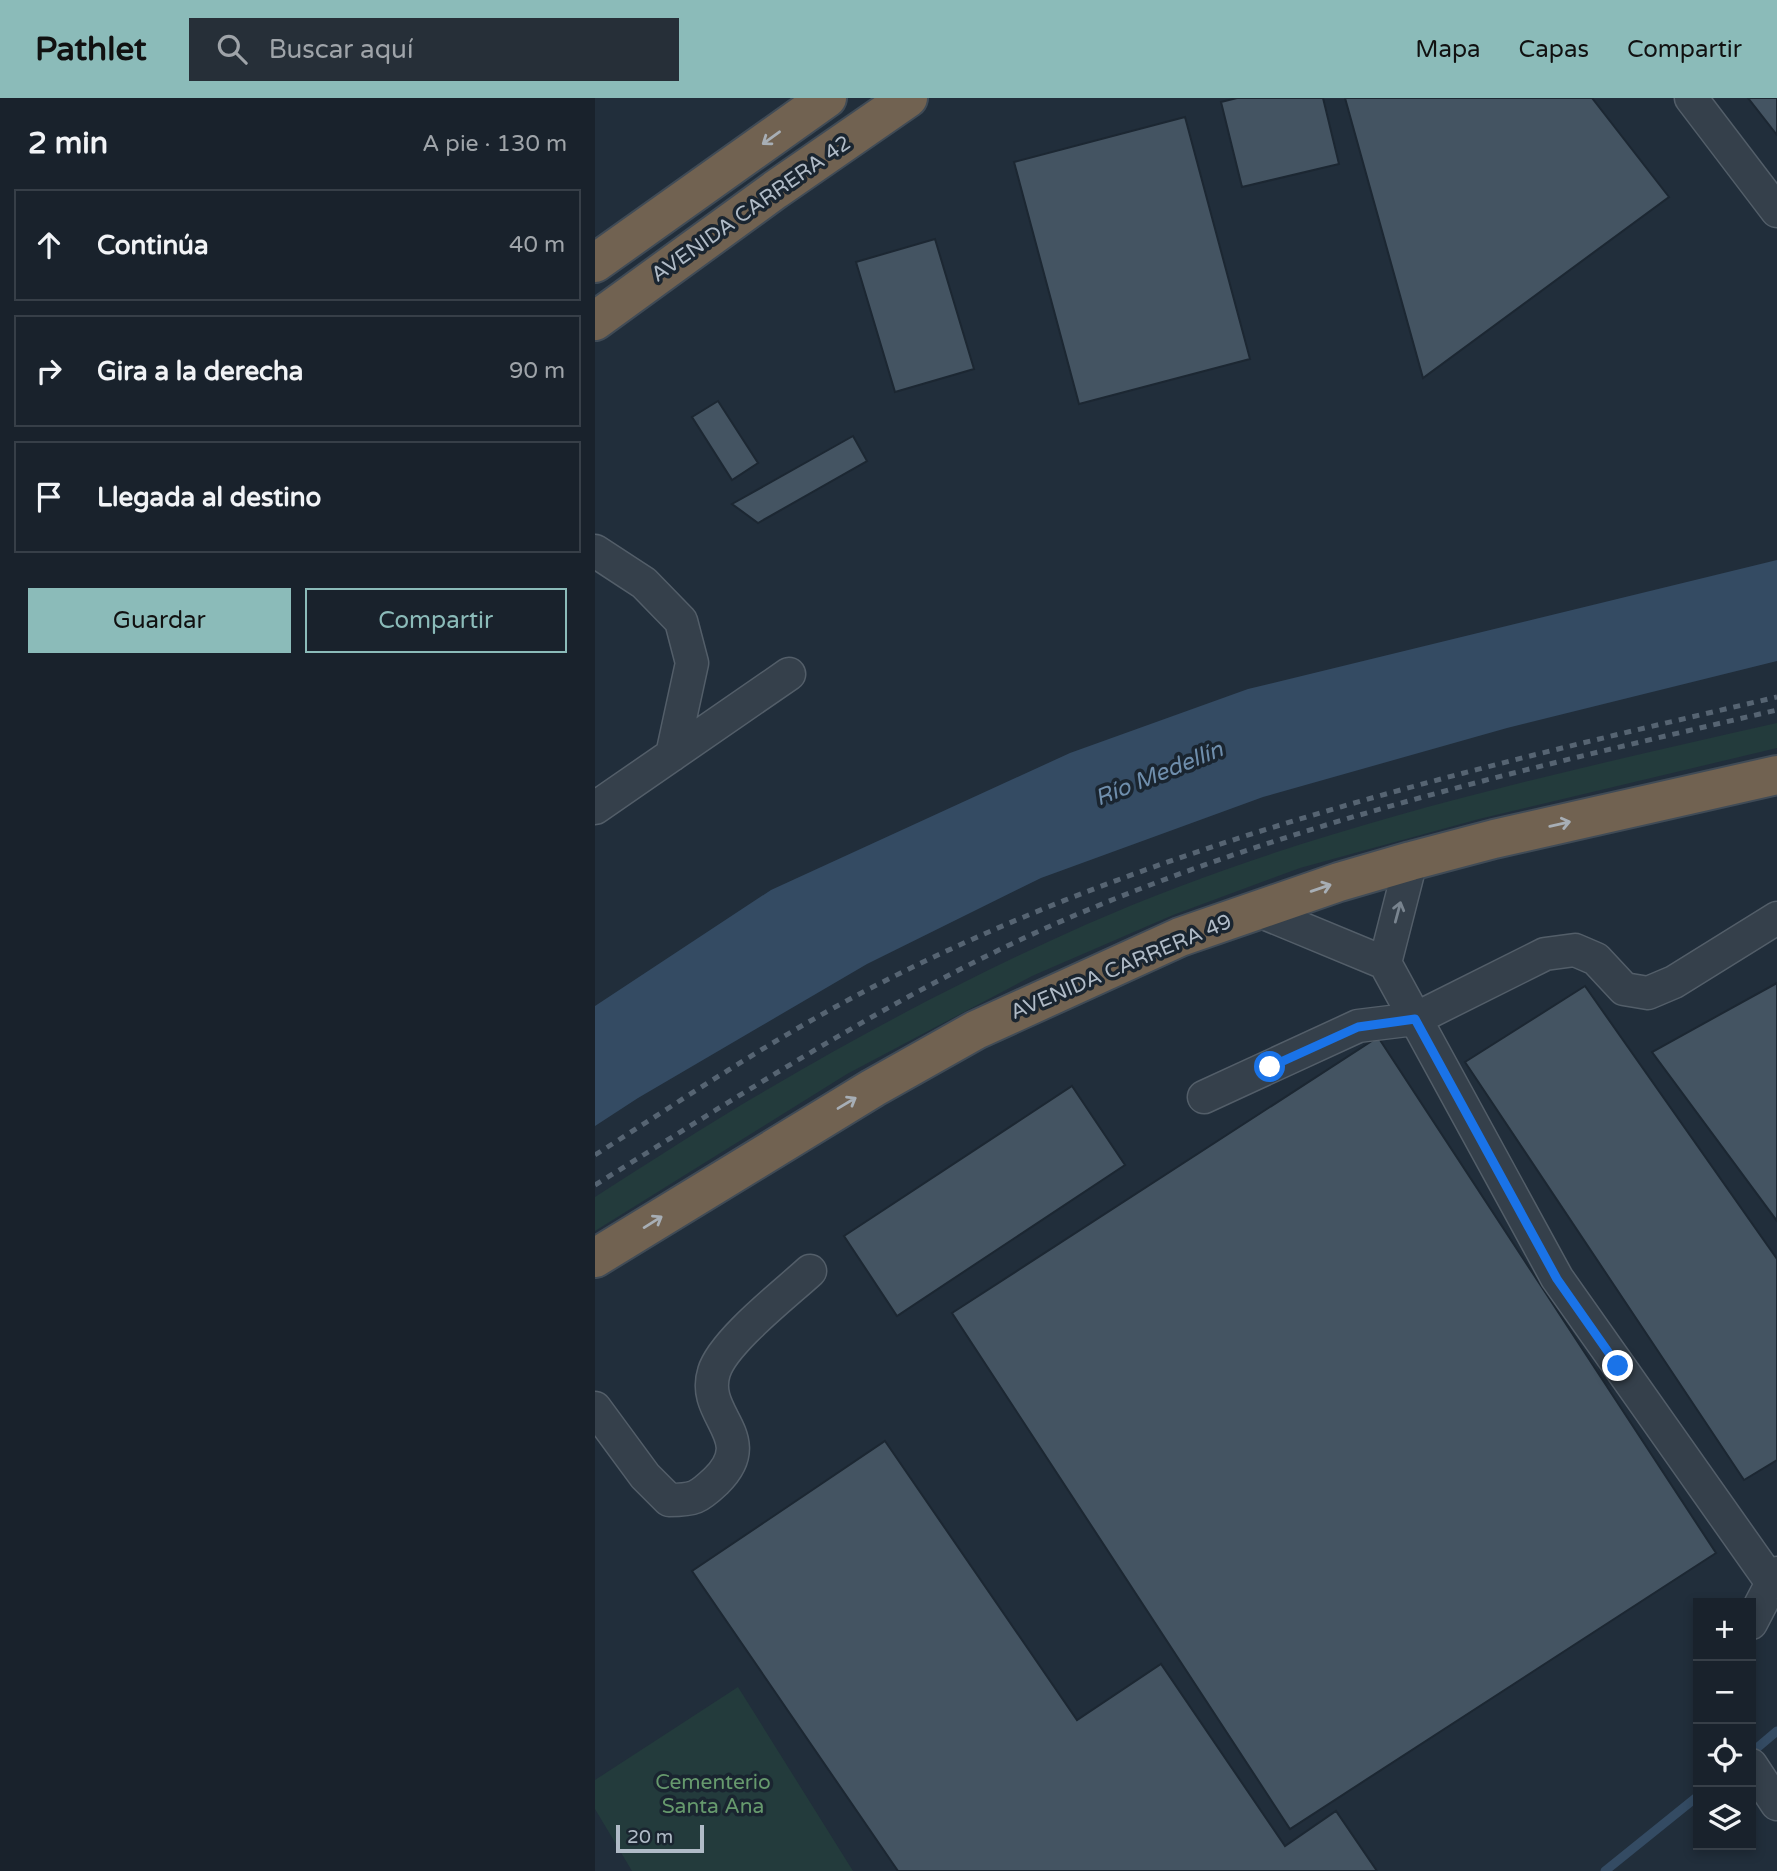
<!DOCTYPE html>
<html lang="es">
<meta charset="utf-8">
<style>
body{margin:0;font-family:"Varela Round",sans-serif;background:#262f38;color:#f1f3f6}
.controls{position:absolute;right:21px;bottom:21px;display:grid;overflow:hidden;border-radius:0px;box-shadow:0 4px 10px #0003}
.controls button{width:63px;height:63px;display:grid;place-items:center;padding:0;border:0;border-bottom:2px solid #373f48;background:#19222c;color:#f1f3f6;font:35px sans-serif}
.scale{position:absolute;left:21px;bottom:18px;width:88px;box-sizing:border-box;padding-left:7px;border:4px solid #b0bbc7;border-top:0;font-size:19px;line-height:24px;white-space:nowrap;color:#b0bbc7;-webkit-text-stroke:5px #1a2530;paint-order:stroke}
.stop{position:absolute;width:21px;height:21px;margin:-16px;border:5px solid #1a73e8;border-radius:50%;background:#fff}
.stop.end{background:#1a73e8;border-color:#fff;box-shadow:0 2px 7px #0008}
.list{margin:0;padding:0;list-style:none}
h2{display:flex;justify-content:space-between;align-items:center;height:91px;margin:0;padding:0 28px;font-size:30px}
h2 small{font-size:23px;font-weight:400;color:#9fa4a9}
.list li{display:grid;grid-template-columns:46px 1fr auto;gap:21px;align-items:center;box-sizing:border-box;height:112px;margin:0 14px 14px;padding:0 14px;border:2px solid #373f48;border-radius:0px}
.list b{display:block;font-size:26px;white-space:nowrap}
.list em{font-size:23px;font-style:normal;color:#9fa4a9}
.actions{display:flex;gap:14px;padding:21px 28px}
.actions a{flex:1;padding:16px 0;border:2px solid #8bbbb9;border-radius:0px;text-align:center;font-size:24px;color:#8bbbb9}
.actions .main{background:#8bbbb9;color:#111}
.icon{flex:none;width:38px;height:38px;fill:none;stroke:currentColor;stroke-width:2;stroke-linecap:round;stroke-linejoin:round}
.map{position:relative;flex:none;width:1182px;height:1773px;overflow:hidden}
header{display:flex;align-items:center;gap:42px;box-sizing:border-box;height:98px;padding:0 35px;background:#8bbbb9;color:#111}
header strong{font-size:33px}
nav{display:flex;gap:38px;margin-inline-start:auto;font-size:24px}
.search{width:490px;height:63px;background:#262f38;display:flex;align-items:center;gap:18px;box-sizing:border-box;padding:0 24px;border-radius:0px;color:#9fa4a9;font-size:26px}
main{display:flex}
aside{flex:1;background:#19222c}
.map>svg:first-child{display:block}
.green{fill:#233b3c}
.water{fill:#344b63}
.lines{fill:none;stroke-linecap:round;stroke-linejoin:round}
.stream{stroke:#344b63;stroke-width:9}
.building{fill:#445462;stroke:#1c2732;stroke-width:2}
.minor-casing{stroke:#535e69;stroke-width:35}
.highway-casing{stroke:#404b56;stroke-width:42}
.minor{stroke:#35404b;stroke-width:32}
.highway{stroke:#716251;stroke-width:38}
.rail{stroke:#566472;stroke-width:5;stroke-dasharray:7 7;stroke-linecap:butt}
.oneway{stroke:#a7aeb5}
.oneway2{stroke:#79848f}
.route{stroke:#1a73e8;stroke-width:9}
.labels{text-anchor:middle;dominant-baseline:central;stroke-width:7;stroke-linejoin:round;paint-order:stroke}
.street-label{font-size:21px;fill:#b0bbc7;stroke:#1a2530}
.park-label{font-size:21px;fill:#66996d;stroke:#1a2530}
.water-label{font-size:23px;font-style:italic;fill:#6f8eac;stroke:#1a2530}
</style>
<header>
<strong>Pathlet</strong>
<div class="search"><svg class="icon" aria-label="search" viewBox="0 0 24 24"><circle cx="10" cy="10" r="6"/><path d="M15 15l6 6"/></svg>Buscar aquí</div>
<nav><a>Mapa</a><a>Capas</a><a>Compartir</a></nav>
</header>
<main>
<aside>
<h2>2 min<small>A pie · 130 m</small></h2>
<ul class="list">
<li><svg class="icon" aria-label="ahead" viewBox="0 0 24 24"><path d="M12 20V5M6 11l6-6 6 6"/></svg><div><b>Continúa</b></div><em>40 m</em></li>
<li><svg class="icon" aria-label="right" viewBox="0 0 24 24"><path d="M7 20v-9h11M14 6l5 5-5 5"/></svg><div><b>Gira a la derecha</b></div><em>90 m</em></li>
<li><svg class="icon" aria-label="arrive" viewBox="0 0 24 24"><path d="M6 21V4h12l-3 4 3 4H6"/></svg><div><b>Llegada al destino</b></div></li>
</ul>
<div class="actions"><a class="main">Guardar</a><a>Compartir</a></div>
</aside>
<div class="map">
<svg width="1182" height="1773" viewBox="0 0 1182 1773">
<rect width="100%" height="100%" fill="#212e3b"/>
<path class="green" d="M 1182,625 L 1182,650 L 884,721 L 705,770 L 578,817 L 437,878 L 252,976 L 0,1133 L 0,1099 C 58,1062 116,1024 175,990 C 277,930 382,875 490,827 C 710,730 949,678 1182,625 Z
M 143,1589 L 258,1773 L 37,1773 L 0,1711 L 0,1682 Z"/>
<path class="water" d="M 1182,462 L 1182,563 L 912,630 L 668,699 L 446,780 L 272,866 L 43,1000 L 0,1028 L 0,908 L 176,792 L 475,655 L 653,591 Z"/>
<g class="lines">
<path class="stream" d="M 1156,1655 L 1182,1633
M 1010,1773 L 1103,1698"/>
</g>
<path class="building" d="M 642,0 L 728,0 L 744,66 L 647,89 L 626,4 Z
M 750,0 L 997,0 L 1074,99 L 828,280 Z
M 1153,0 L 1182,0 L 1182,37 Z
M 590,19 L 655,261 L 484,306 L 419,64 Z
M 340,141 L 379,271 L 300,294 L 261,164 Z
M 123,303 L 163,365 L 137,382 L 97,319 Z
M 258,338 L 272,363 L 163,425 L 137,406 Z
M 1182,885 L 1182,1123 L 1057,954 Z
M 990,888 L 1182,1161 L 1182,1362 L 1149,1382 L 870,964 Z
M 783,939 L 1121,1455 L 695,1731 L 357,1215 Z
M 477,988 L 530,1067 L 302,1218 L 249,1138 Z
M 290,1343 L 482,1622 L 566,1566 L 690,1748 L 741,1713 L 782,1773 L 303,1773 L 97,1473 Z"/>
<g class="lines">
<g class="minor-casing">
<path id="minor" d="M 1096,0 L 1182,113
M 0,453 L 49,485 L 86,523 L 97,565 L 77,657
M 0,710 L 194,576
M 662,812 L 790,865 L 962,1180 L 1177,1485
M 790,865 L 816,763
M 609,999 L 763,928 L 820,921 L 950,856 L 980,852 L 1001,861 L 1029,891 L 1053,895 L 1079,884 L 1182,820
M 0,1310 L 50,1378 L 74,1402 C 99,1402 103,1400 121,1383 C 166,1339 105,1318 119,1274 C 128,1244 190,1196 215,1173
M 1156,1525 L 1182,1475
M 1156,1667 L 1182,1706"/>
</g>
<g class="highway-casing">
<path id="highway" d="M 0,165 L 232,0
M 0,223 L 180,92 L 313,0
M 0,1160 L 278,990 L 381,932 L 585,839 L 744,784 L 816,763 L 899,741 L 1182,677"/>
</g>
<use href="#minor" class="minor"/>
<use href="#highway" class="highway"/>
<path class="rail" d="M 0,1057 C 90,1000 179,940 274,891 C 558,744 873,671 1182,599
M 0,1087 C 157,990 313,888 483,816 C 707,721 946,667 1182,612"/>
</g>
<defs><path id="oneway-shaft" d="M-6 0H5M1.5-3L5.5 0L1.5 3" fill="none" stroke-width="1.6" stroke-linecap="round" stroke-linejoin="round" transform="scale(1.75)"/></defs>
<g class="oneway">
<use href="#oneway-shaft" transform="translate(176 40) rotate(144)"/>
<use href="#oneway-shaft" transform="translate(965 726) rotate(-13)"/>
<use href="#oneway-shaft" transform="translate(726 790) rotate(-19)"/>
<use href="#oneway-shaft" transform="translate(252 1005) rotate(-31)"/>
<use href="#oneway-shaft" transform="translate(58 1124) rotate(-32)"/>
</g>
<use class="oneway2" href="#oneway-shaft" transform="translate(803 814) rotate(-75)"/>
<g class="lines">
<path class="route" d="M 675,969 L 763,929 L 820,921 L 962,1181 L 1023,1268"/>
</g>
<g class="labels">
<g class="street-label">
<text transform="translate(156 111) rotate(-35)">AVENIDA CARRERA 42</text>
<text transform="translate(526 869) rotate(-23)">AVENIDA CARRERA 49</text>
</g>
<g class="park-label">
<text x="118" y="1684">Cementerio<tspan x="118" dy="24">Santa Ana</tspan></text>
</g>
<g class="water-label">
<text transform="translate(564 676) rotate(-22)">Río Medellín</text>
</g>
</g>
</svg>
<div class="controls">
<button>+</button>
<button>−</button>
<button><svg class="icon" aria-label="locate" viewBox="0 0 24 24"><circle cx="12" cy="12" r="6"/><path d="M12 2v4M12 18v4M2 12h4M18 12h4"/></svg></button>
<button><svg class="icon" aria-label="layers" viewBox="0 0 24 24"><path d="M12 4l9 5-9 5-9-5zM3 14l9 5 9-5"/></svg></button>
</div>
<div class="scale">20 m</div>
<div class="stop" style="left:675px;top:969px"></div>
<div class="stop end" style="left:1023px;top:1268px"></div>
</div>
</main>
